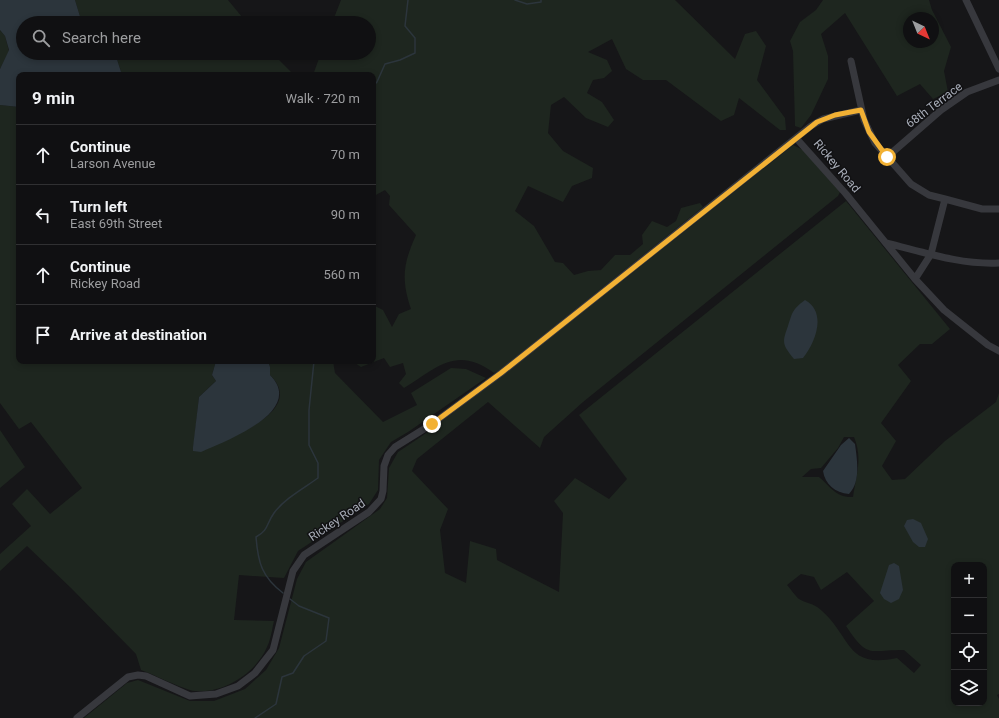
<!DOCTYPE html>
<meta charset="utf-8">
<style>
body{margin:0;font-family:Roboto,sans-serif;background:#1e1e20;color:#f1f3f6}
.controls{position:absolute;right:12px;bottom:12px;display:grid;overflow:hidden;border-radius:8px;box-shadow:0 2px 6px #0003}
.controls button{width:36px;height:36px;display:grid;place-items:center;padding:0;border:0;border-bottom:1px solid #303032;background:#101012;color:#f1f3f6;font:20px sans-serif}
.compass{position:absolute;left:903px;top:12px;width:36px;height:36px;border-radius:50%;background:#101012;box-shadow:0 2px 6px #0003;rotate:137deg}
.stop{position:absolute;width:12px;height:12px;margin:-9px;border:3px solid #f2b134;border-radius:50%;background:#fff}
.stop.end{background:#f2b134;border-color:#fff;box-shadow:0 1px 4px #0008}
.list{margin:0;padding:0;list-style:none}
h2{display:flex;justify-content:space-between;align-items:center;height:52px;margin:0;padding:0 16px;font-size:17px}
h2 small{font-size:13px;font-weight:400;color:#9c9d9f}
.list li{display:grid;grid-template-columns:26px 1fr auto;gap:12px;align-items:center;box-sizing:border-box;height:60px;padding:0 16px;border-top:1px solid #303032}
.list b{display:block;font-size:15px;white-space:nowrap}
.list p{margin:0;font-size:13px;white-space:nowrap;color:#9c9d9f}
.list em{font-size:13px;font-style:normal;color:#9c9d9f}
.icon{flex:none;width:22px;height:22px;fill:none;stroke:currentColor;stroke-width:2;stroke-linecap:round;stroke-linejoin:round}
.map{position:relative;flex:none;width:999px;height:718px;overflow:hidden}
.search{position:absolute;background:#101012;box-shadow:0 2px 6px #0003;left:16px;top:16px;width:360px;height:44px;display:flex;align-items:center;gap:10px;box-sizing:border-box;padding:0 14px;border-radius:22px;color:#9c9d9f;font-size:15px}
.panel{position:absolute;background:#101012;box-shadow:0 2px 6px #0003;left:16px;top:72px;width:360px;height:292px;border-radius:8px}
.map>svg:first-child{display:block}
.green{fill:#1e261f;fill-rule:evenodd}
.water{fill:#2c353c}
.lines{fill:none;stroke-linecap:round;stroke-linejoin:round}
.stream{stroke:#2c353c;stroke-width:1.5}
.minor{stroke:#37383d;stroke-width:7}
.route{stroke:#f2b134;stroke-width:5}
.labels{text-anchor:middle;dominant-baseline:central;stroke-width:3;stroke-linejoin:round;paint-order:stroke}
.street-label{font-size:12px;fill:#a8adb8;stroke:#111113}
</style>
<div class="map">
<svg width="999" height="718" viewBox="0 0 999 718">
<rect width="100%" height="100%" fill="#161618"/>
<path class="green" d="M 75,0 L 228,0 L 247,23 L 82,23 Z
M 341,0 L 675,0 L 735,59 L 745,34 L 756,31 L 766,46 L 757,80 L 785,118 L 786,130 L 780,130 L 739,98 L 734,115 L 721,121 L 666,80 L 643,80 L 626,69 L 612,39 L 588,52 L 607,60 L 612,71 L 604,78 L 593,80 L 587,93 L 602,102 L 614,120 L 608,127 L 586,118 L 564,97 L 551,105 L 548,133 L 563,151 L 593,168 L 592,178 L 572,186 L 563,202 L 528,186 L 515,211 L 534,226 L 555,262 L 563,263 L 574,275 L 588,271 L 601,270 L 615,255 L 630,255 L 643,244 L 642,235 L 652,221 L 667,227 L 676,221 L 681,208 L 700,203 L 703,207 L 497,372 L 494,373 C 456,345 437,368 404,388 L 399,383 L 406,374 L 403,363 L 390,367 L 384,358 L 361,367 L 355,363 L 356,361 L 373,361 L 373,309 L 375,306 L 383,310 L 392,327 L 399,314 L 411,309 C 401,279 403,264 416,235 L 389,205 L 390,196 L 385,190 L 374,196 L 373,213 L 373,75 L 313,75 L 321,53 L 369,53 L 369,23 L 332,23 Z
M 823,0 L 929,0 L 932,10 L 951,47 L 944,71 L 948,92 L 933,99 L 920,84 L 897,96 L 845,13 L 821,34 L 828,56 L 828,79 L 811,115 L 801,128 L 795,126 L 793,51 L 790,41 L 800,22 L 816,10 ZM 909,18 L 933,18 L 933,42 L 909,42 Z
M 0,30 L 5,36 L 9,51 L 0,69 Z
M 115,53 L 272,53 L 294,75 L 122,75 Z
M 0,105 L 19,107 L 19,361 L 216,361 L 212,375 L 216,381 L 199,397 L 193,451 C 218,442 310,414 270,375 L 270,367 L 268,361 L 333,361 L 335,373 L 383,422 L 417,405 L 411,393 L 451,368 L 466,369 L 486,378 L 408,432 L 391,442 L 379,460 L 378,490 L 369,504 L 298,551 L 284,578 L 239,575 L 234,620 L 274,621 C 272,629 271,639 267,647 C 256,673 223,694 195,691 C 184,690 153,674 141,670 L 136,654 L 71,588 L 27,546 L 0,571 L 0,554 L 31,526 L 12,504 L 27,489 L 50,514 L 82,488 L 31,422 L 19,429 L 0,403 Z
M 793,145 L 803,150 L 840,192 L 838,196 L 583,402 L 544,437 L 540,448 L 488,402 L 417,459 L 412,471 L 448,509 L 440,530 L 445,573 L 466,583 L 470,541 L 496,549 L 497,560 L 559,592 L 563,513 L 554,501 L 575,478 L 609,499 L 627,479 L 579,415 L 846,201 L 950,329 L 932,344 L 920,344 L 898,365 L 911,381 L 881,423 L 896,441 L 882,466 L 892,480 L 905,479 L 945,441 L 996,402 L 999,393 L 999,694 L 997,695 L 999,699 L 999,718 L 84,718 L 127,683 L 138,680 L 190,701 L 214,701 L 245,689 L 266,670 L 279,648 L 297,579 L 306,562 L 380,509 L 387,498 L 389,468 L 398,452 L 422,436 L 514,367 ZM 844,437 L 854,437 C 863,458 856,476 853,497 C 836,498 830,486 819,477 L 802,477 L 811,469 L 821,468 L 838,448 ZM 954,565 L 984,565 L 984,703 L 954,703 ZM 847,572 L 874,601 L 846,626 C 868,659 868,650 904,650 L 921,665 L 914,673 L 897,658 C 845,669 852,637 821,610 C 814,603 805,603 799,599 C 795,596 791,589 787,585 L 801,574 L 814,577 L 821,590 Z
M 0,430 L 25,467 L 0,488 Z"/>
<path class="water" d="M 0,0 L 75,0 L 82,23 L 23,23 L 23,53 L 115,53 L 122,75 L 19,75 L 19,107 L 0,105 L 0,69 L 9,50 L 5,36 L 0,30 Z
M 805,300 C 827,312 816,342 803,358 L 794,359 C 782,344 782,343 788,326 C 793,311 792,310 805,300 Z
M 216,361 L 268,361 L 270,367 L 270,375 C 306,411 226,441 201,452 L 193,451 L 193,447 L 199,397 L 216,381 L 212,375 Z
M 849,438 L 855,444 C 857,459 861,482 849,494 C 835,493 825,484 823,471 L 841,445 Z
M 913,519 L 921,523 L 928,539 L 925,547 L 919,547 L 913,542 L 904,526 L 907,520 Z
M 894,563 L 899,566 L 903,590 L 899,599 L 891,603 L 884,599 L 880,593 L 889,565 Z"/>
<g class="lines">
<path class="stream" d="M 515,0 L 527,4 L 541,2 L 541,0
M 373,86 L 377,82 L 385,64 L 400,60 L 415,53 L 415,38 L 405,26 L 408,0
M 283,593 C 262,577 258,563 256,537 C 269,530 266,524 274,513 C 284,499 304,488 318,478 L 318,463 L 309,445 L 309,410 L 314,361
M 255,718 L 276,704 L 282,677 L 293,673 L 304,656 L 326,641 L 329,618 L 299,606 L 290,599"/>
<path class="minor" d="M 966,0 L 999,69
M 851,61 L 864,120 L 875,143 L 911,184 L 929,195 L 945,199 L 931,254 L 915,279
M 796,138 L 846,194 L 915,279 L 944,310 L 988,345 L 999,351
M 887,157 L 941,110 L 967,92 L 999,80
M 945,199 L 982,209 L 999,209
M 886,243 C 923,252 961,265 999,263
M 77,718 L 128,677 L 138,675 L 146,676 L 190,696 L 216,694 L 238,686 L 255,673 L 273,650 L 293,571 L 304,555 L 369,512 L 381,499 L 383,491 L 384,466 L 388,455 L 395,447 L 432,424 L 501,373 L 811,126 L 823,119 L 861,110"/>
</g>
<g class="lines">
<path class="route" d="M 432,424 L 501,373 L 817,122 L 835,115 L 861,110 L 869,132 L 887,157"/>
</g>
<g class="labels">
<g class="street-label">
<text transform="translate(934 105) rotate(-37)">68th Terrace</text>
<text transform="translate(837 166) rotate(50)">Rickey Road</text>
<text transform="translate(337 520) rotate(-34)">Rickey Road</text>
</g>
</g>
</svg>
<div class="controls">
<button>+</button>
<button>−</button>
<button><svg class="icon" aria-label="locate" viewBox="0 0 24 24"><circle cx="12" cy="12" r="6"/><path d="M12 2v4M12 18v4M2 12h4M18 12h4"/></svg></button>
<button><svg class="icon" aria-label="layers" viewBox="0 0 24 24"><path d="M12 4l9 5-9 5-9-5zM3 14l9 5 9-5"/></svg></button>
</div>
<svg class="compass" viewBox="-18 -18 36 36"><path d="M0-13l5 13h-10z" fill="#e53935"/><path d="M0 13l5-13h-10z" fill="#9c9d9f"/></svg>
<div class="stop" style="left:887px;top:157px"></div>
<div class="stop end" style="left:432px;top:424px"></div>
<div class="search"><svg class="icon" aria-label="search" viewBox="0 0 24 24"><circle cx="10" cy="10" r="6"/><path d="M15 15l6 6"/></svg>Search here</div>
<section class="panel">
<h2>9 min<small>Walk · 720 m</small></h2>
<ul class="list">
<li><svg class="icon" aria-label="ahead" viewBox="0 0 24 24"><path d="M12 20V5M6 11l6-6 6 6"/></svg><div><b>Continue</b><p>Larson Avenue</p></div><em>70 m</em></li>
<li><svg class="icon" aria-label="left" viewBox="0 0 24 24"><path d="M17 20v-9H6M10 6l-5 5 5 5"/></svg><div><b>Turn left</b><p>East 69th Street</p></div><em>90 m</em></li>
<li><svg class="icon" aria-label="ahead" viewBox="0 0 24 24"><path d="M12 20V5M6 11l6-6 6 6"/></svg><div><b>Continue</b><p>Rickey Road</p></div><em>560 m</em></li>
<li><svg class="icon" aria-label="arrive" viewBox="0 0 24 24"><path d="M6 21V4h12l-3 4 3 4H6"/></svg><div><b>Arrive at destination</b></div></li>
</ul>
</section>
</div>
